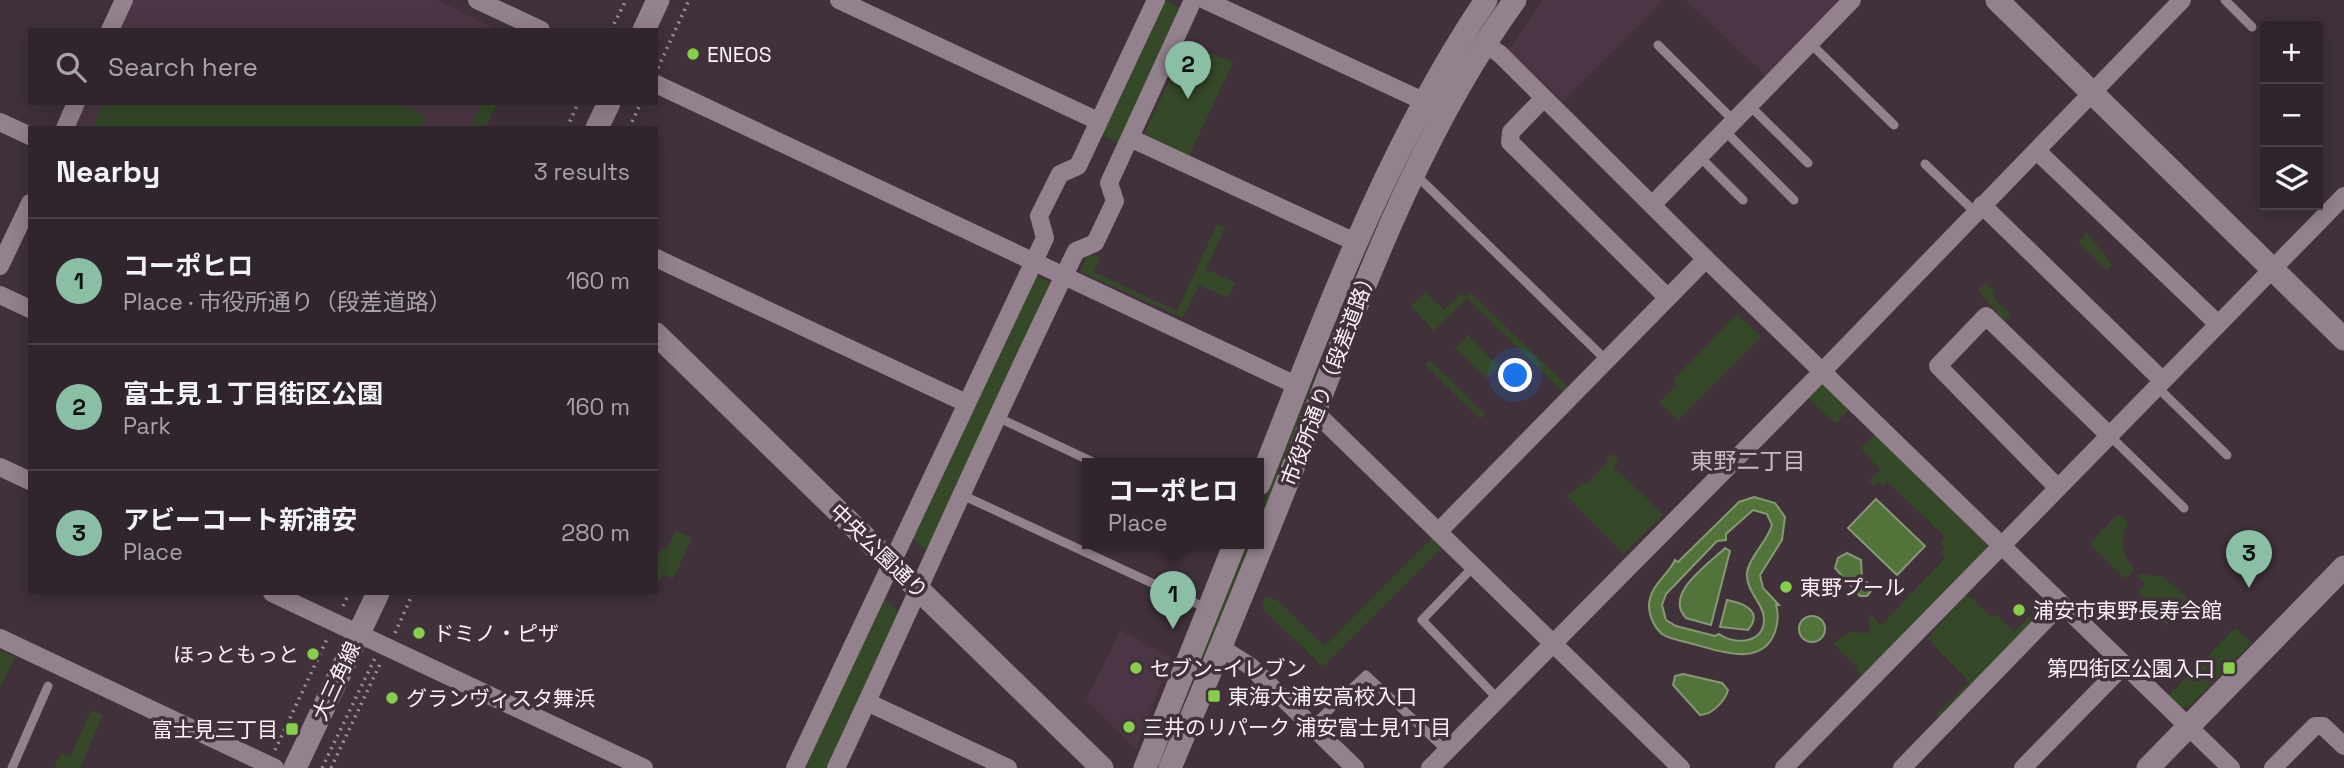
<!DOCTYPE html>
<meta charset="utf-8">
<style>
body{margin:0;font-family:"Space Grotesk","Noto Sans JP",sans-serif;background:#382d34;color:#f1f3f6}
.controls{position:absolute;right:21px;top:21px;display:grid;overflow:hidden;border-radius:0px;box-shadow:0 4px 18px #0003}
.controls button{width:63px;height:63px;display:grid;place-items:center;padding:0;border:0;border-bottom:2px solid #4b4248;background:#30252c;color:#f1f3f6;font:35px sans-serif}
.you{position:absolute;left:1516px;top:376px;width:24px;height:24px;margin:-18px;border:5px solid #fff;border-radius:50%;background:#1a73e8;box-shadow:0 0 0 10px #1a73e833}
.badge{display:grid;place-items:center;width:46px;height:46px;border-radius:50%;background:#8abfa5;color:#111;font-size:23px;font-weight:700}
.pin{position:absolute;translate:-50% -58px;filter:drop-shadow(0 2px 4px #0008)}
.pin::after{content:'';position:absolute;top:37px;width:24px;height:21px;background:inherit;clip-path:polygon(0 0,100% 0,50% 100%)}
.popup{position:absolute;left:1082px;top:458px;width:182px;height:91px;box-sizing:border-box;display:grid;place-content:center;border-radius:0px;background:#30252c;filter:drop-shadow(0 2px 5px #0005);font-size:23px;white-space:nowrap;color:#a8a5a9}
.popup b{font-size:26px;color:#f1f3f6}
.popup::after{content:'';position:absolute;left:50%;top:100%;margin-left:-14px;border:14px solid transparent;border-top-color:#30252c}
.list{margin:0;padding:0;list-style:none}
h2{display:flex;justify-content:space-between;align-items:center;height:91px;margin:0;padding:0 28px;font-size:30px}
h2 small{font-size:23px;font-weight:400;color:#a8a5a9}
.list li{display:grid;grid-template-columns:46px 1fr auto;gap:21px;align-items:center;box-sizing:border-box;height:126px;padding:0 28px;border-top:2px solid #4b4248}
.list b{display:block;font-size:26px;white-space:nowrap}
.list p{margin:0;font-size:23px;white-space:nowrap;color:#a8a5a9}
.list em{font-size:23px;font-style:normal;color:#a8a5a9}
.icon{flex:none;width:38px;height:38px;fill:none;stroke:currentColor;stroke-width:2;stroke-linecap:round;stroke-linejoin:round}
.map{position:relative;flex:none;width:2344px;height:768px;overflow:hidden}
.search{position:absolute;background:#30252c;box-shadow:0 4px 18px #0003;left:28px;top:28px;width:630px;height:77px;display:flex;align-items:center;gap:18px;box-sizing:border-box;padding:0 24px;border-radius:0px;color:#a8a5a9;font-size:26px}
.panel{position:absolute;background:#30252c;box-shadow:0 4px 18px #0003;left:28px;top:126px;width:630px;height:469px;border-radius:0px}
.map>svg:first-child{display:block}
.built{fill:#4c3645}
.green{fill:#354828}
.water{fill:#52733a;stroke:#859973;stroke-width:2;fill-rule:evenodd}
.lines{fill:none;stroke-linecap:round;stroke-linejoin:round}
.path{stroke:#9d9199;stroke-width:3.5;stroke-dasharray:2 5;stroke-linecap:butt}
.service{stroke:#93818d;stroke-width:9}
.minor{stroke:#93818d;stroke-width:18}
.tertiary{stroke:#93818d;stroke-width:23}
.poi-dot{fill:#87cf4b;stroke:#40313b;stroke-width:2.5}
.labels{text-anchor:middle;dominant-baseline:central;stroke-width:7;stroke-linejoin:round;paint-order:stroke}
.poi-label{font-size:21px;fill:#fcf2f8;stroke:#40313b;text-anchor:start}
.street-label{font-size:21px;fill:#fcf2f8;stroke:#40313b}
.neighbourhood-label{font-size:23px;fill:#cbb7c5;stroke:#40313b}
</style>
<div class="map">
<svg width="2344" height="768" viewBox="0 0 2344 768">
<rect width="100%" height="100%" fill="#40313b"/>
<path class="built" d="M 133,0 L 437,0 L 498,30 L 119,30 Z
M 1543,0 L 1663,0 L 1563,102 L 1509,50 Z
M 1686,0 L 1843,0 L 1768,78 Z
M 85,103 L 497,103 L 485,128 L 74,128 Z
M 1120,631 L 1171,657 L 1136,749 L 1086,700 Z"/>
<path class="green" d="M 1164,0 L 1183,9 L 1119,143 L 1101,135 Z
M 1187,43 L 1233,63 L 1189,156 L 1143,136 Z
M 1443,88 L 1449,91 L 1259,535 L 1259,513 L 1388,198 Z
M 104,103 L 398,103 L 426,116 L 420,128 L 92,128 Z
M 481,103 L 497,103 L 485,128 L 473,128 L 472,124 Z
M 1217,224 L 1225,227 L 1206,269 L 1236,283 L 1228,298 L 1199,285 L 1183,318 L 1080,272 L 1088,253 L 1101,257 L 1094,272 L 1177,311 Z
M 2087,232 L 2112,265 L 2107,271 L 2078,242 Z
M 1034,275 L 1054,284 L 927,552 L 910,536 Z
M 1986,282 L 1993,290 L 1993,298 L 2011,315 L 2004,321 L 1978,290 Z
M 1425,292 L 1444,310 L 1461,293 L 1466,297 L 1471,293 L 1568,387 L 1563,392 L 1467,298 L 1434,331 L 1411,306 Z
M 1737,314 L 1761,337 L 1678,421 L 1659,402 L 1677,385 L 1673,380 Z
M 1467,335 L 1499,366 L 1487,379 L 1455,348 Z
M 1430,360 L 1485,414 L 1480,419 L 1425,365 Z
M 1824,382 L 1851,407 L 1836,424 L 1808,398 Z
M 1877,432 L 1988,543 L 1987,551 L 1863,678 L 1856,670 L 1857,667 L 1833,644 L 1850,632 L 1870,633 L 1869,613 L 1881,625 L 1946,557 L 1940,552 L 1945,548 L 1940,542 L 1945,537 L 1887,481 L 1883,485 L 1878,481 L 1874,486 L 1869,481 L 1880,470 L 1861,448 Z
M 1611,453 L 1619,461 L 1614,467 L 1663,515 L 1624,554 L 1567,496 L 1583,483 L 1586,485 L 1608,462 L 1606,458 Z
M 2118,514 L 2128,522 C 2120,539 2121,555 2135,569 L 2125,579 L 2089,544 Z
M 676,530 L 692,538 L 673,579 L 663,574 L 656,587 L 656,556 L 662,549 L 666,550 Z
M 1432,538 L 1443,547 L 1323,667 L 1262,608 L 1265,596 L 1277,600 L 1325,646 Z
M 1247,543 L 1256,543 L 1205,657 L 1201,656 Z
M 2140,574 L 2163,577 L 2190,600 L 2166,625 L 2145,604 L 2147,601 L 2137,592 L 2145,584 L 2137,577 Z
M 1967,594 L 1992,617 L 1996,614 L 2014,632 L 2036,610 L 2041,616 L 1942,719 L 1936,715 L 1969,682 L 1927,638 Z
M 884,598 L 900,613 L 827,768 L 805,768 Z
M 2235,628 L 2252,643 L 2190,706 L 2182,708 L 2169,695 Z
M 0,650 L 16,657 L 0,687 Z
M 91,710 L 103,715 L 80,768 L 54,768 L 61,753 L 70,757 Z"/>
<path class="water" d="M 1754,497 L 1775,503 L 1785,517 L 1782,540 L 1760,575 L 1763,588 L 1779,605 L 1776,605 C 1779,614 1778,623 1775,632 C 1762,668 1719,651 1693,644 C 1684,641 1671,640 1662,634 C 1654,627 1649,616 1649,605 C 1650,585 1667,577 1675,560 L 1678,562 L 1739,502 ZM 1753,510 L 1767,514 L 1772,525 C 1767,542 1749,557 1747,573 C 1746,590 1759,599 1763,613 C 1770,642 1737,647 1719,634 L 1715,636 L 1676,626 L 1666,620 L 1662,605 L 1666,594 L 1717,541 L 1726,540 L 1726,534 Z
M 1876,499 L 1925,546 L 1897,575 L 1848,528 Z
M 1725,548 L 1730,551 L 1711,625 L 1686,618 C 1663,594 1709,564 1725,548 Z
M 1847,553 L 1861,560 L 1862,579 L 1871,585 L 1872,590 L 1867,596 L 1860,596 L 1835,568 L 1838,558 Z
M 1727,600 C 1743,603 1764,611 1748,630 L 1720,627 Z
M1799 629a13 13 0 1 1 26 0a13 13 0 1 1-26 0Z
M 1683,674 L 1722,683 L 1728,690 C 1725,701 1712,715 1700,715 L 1673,685 L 1675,676 Z"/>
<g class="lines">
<path class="path" d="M 611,30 L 626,0
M 658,68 L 689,0
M 567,128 L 578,103
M 629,128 L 641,103
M 343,606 L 349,593
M 395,633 L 413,593
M 275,750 L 328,637
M 322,768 L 375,658
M 331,768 L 381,662"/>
<path class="service" d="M 2225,0 L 2252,27
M 1810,43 L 1894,125
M 1658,45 L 1734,121
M 1749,105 L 1808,163
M 1724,130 L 1794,200
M 1699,156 L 1743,200
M 1925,164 L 1975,212
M 1416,175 L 1605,359
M 2157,387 L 2227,455
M 997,417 L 1095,463
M 2110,436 L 2184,508
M 960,494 L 1208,609
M 1474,566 L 1422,620 L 1498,699
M 1312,726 L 1366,675 L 1447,751
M 12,768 L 48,686"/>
<path class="minor" d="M 477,0 L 541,30
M 839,0 L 1098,121
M 1205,0 L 1423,101
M 110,30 L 124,0
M 1485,44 L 1500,54 L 1706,259 L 2231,768
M 656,84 L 1298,386
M 1544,98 L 1511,132 L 1510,142 L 1667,297
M 0,122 L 30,136
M 65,128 L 76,103
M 1130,138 L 1355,242
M 2037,151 L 2218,324
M 1653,204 L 1852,0
M 1982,205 L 2163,381
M 656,258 L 966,403
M 0,266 L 30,203
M 0,295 L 30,309
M 1315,412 L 1681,768
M 0,467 L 30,481
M 2058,488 L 1938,366 L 1986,316 L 2110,436
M 1439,531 L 1706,259
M 272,593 L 644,768
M 0,638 L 275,768
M 1223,649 L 1250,666 L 1355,768
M 867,702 L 1008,768
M 795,768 L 1045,238 L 1039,216 L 1060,174 L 1078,166 L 1156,0
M 836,768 C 917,596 992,422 1076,251 L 1095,243 L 1115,201 L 1109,183 L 1193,0
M 1430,768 L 1815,379 L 2182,0
M 1784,768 L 2344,196
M 1902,768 L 2061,604
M 2023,768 L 2124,665
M 2273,768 L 2315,726 L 2323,726 L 2344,746"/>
<path class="tertiary" d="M 1997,0 L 2344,339
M 644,30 L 658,0
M 597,128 L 609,103
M 656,334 L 1102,768
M 1259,484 C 1325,317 1385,150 1486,0
M 295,768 L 378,593
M 1145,768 L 1235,543
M 1170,768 C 1219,652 1267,536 1312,419 C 1368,276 1424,125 1515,0
M 2148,768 L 2344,567"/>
</g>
<g class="poi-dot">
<circle cx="693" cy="54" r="7"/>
<circle cx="1786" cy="587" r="7"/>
<circle cx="2019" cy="610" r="7"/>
<circle cx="419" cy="633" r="7"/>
<circle cx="313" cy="654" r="7"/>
<circle cx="1136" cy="668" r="7"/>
<rect x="2222" y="661" width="14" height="14" rx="3.5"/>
<rect x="1207" y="689" width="14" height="14" rx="3.5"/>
<circle cx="392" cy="698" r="7"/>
<circle cx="1129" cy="727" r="7"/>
<rect x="285" y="722" width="14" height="14" rx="3.5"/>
</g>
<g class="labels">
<g class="poi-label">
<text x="707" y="54">ENEOS</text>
<text x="1800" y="587">東野プール</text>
<text x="2033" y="610">浦安市東野長寿会館</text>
<text x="433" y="633">ドミノ・ピザ</text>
<text x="299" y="654" text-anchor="end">ほっともっと</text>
<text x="1150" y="668">セブン-イレブン</text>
<text x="2215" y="668" text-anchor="end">第四街区公園入口</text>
<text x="1228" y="696">東海大浦安高校入口</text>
<text x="406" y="698">グランヴィスタ舞浜</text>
<text x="1143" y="727">三井のリパーク 浦安富士見1丁目</text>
<text x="278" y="729" text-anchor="end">富士見三丁目</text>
</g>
<g class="street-label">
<text transform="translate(1329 377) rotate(-69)">市役所通り（段差道路）</text>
<text transform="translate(879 551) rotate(44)">中央公園通り</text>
<text transform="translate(336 681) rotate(-65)">大三角線</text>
</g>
<g class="neighbourhood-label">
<text x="1748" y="461">東野二丁目</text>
</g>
</g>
</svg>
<div class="controls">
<button>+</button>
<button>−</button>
<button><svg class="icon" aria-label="layers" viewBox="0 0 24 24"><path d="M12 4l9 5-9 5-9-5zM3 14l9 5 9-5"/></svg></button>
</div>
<div class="you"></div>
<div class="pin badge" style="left:1173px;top:629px">1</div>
<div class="popup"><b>コーポヒロ</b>Place</div>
<div class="pin badge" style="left:1188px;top:99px">2</div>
<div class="pin badge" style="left:2249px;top:588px">3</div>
<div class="search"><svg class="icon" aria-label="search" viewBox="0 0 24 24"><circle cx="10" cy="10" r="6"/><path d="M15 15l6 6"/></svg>Search here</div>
<section class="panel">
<h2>Nearby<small>3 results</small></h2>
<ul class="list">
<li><span class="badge">1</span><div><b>コーポヒロ</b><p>Place · 市役所通り（段差道路）</p></div><em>160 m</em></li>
<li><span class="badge">2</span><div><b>富士見１丁目街区公園</b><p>Park</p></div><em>160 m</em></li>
<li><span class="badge">3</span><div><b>アビーコート新浦安</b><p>Place</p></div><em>280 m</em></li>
</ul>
</section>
</div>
